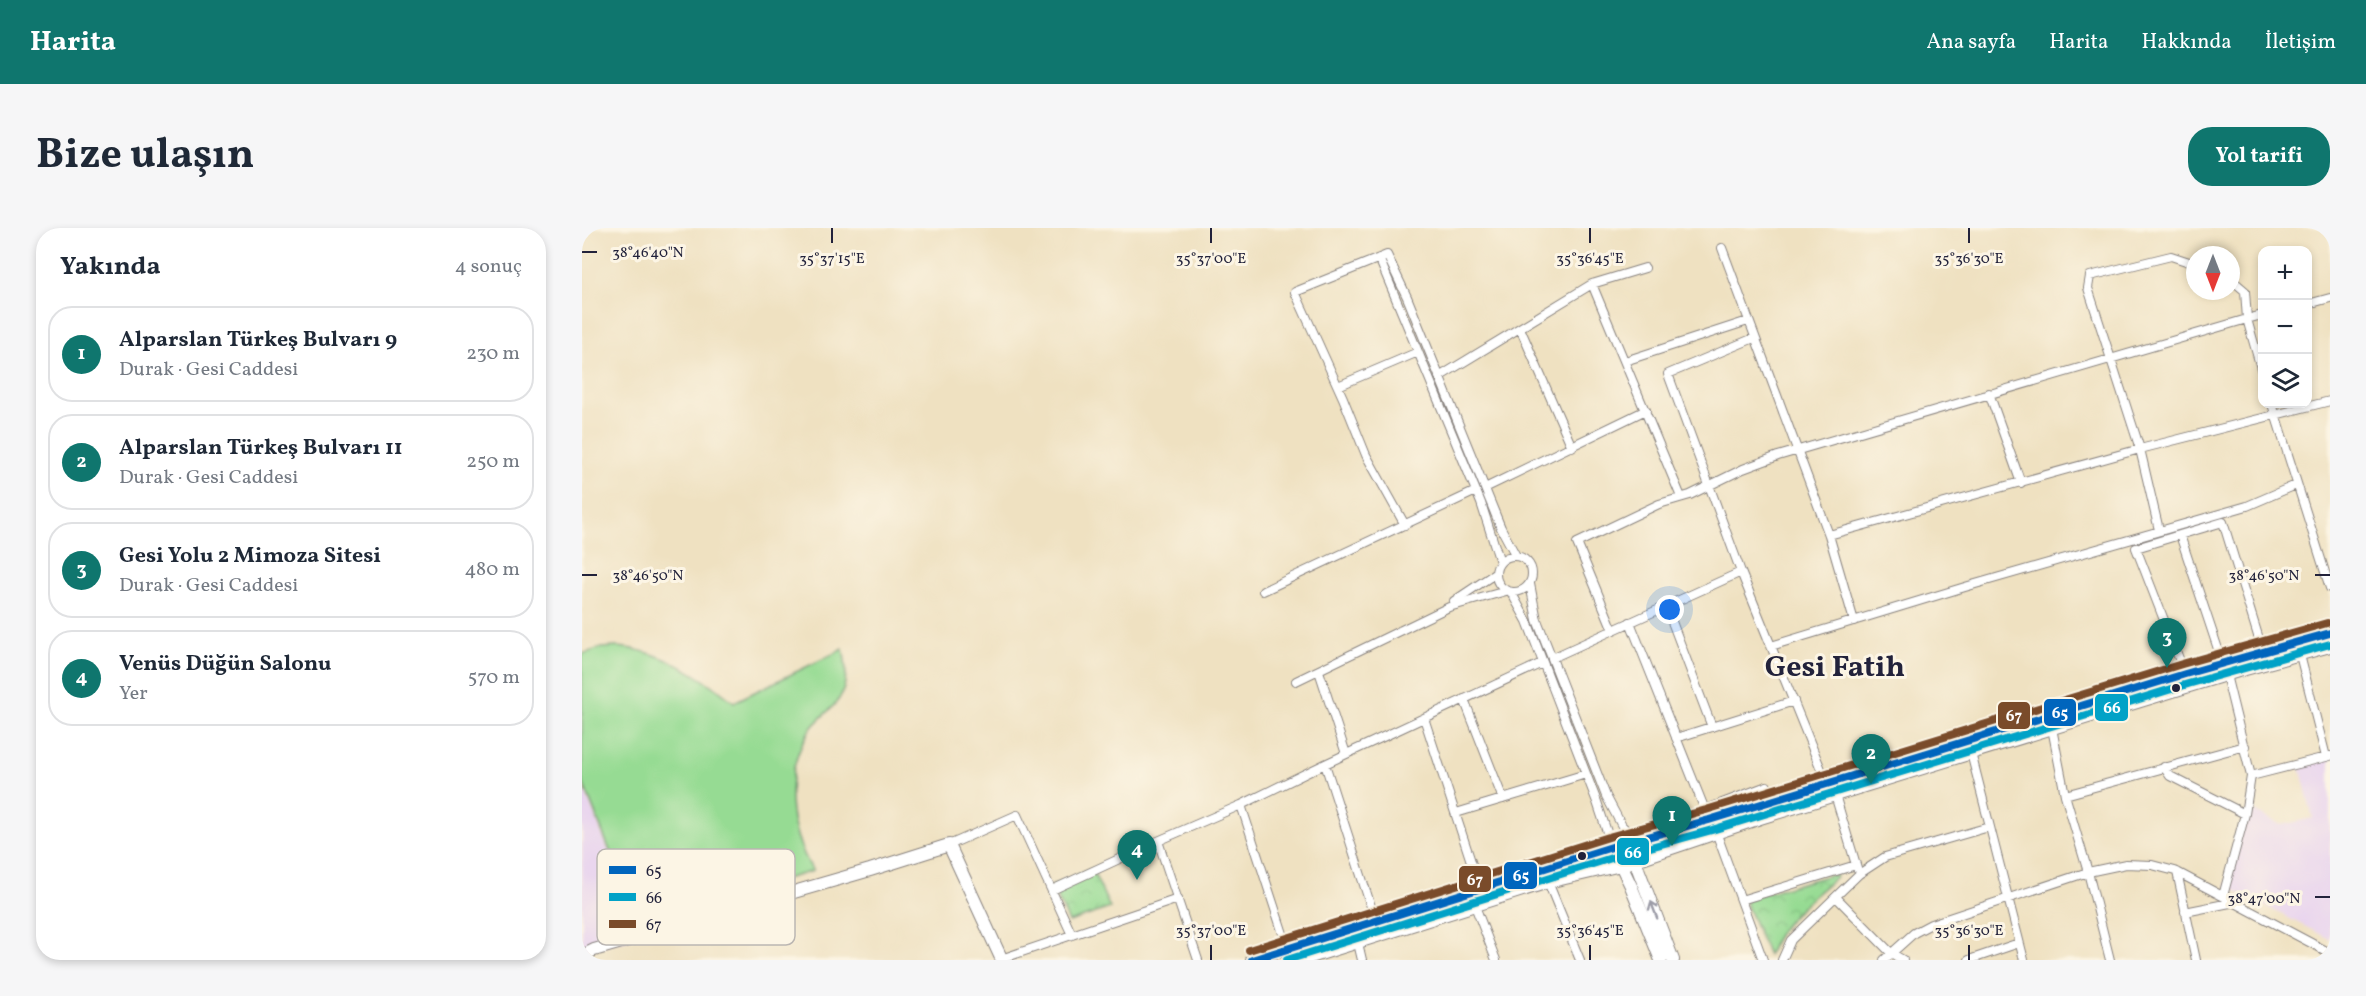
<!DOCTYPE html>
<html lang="tr">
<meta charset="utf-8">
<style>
body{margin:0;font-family:Vollkorn,serif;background:#f6f6f7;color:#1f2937}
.controls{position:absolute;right:18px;top:18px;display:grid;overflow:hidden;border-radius:12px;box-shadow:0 3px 9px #0003}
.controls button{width:54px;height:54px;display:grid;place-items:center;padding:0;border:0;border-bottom:2px solid #e0e1e3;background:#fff;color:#1f2937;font:30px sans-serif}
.compass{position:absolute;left:1604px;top:18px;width:54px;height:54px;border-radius:50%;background:#fff;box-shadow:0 3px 9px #0003;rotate:180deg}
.you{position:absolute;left:1088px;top:382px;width:21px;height:21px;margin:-15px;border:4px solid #fff;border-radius:50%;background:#1a73e8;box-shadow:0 0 0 9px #1a73e833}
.badge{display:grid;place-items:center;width:39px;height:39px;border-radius:50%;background:#0f766e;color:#fff;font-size:20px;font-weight:700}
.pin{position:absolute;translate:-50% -50px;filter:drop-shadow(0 2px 3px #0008)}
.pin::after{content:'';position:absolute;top:32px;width:21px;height:18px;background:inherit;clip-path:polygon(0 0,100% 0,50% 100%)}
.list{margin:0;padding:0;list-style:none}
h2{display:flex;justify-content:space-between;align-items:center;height:78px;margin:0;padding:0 24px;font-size:26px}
h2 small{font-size:20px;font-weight:400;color:#747a83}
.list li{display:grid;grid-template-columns:39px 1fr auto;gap:18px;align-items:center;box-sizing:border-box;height:96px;margin:0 12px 12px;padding:0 12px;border:2px solid #e0e1e3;border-radius:24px}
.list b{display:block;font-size:22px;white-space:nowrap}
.list p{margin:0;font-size:20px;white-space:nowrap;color:#747a83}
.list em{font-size:20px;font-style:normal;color:#747a83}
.icon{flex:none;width:33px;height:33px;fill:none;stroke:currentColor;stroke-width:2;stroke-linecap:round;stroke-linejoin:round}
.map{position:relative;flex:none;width:1748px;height:732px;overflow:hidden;border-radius:24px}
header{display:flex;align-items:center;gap:36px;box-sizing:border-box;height:84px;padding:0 30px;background:#0f766e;color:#fff}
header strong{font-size:28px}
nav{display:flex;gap:33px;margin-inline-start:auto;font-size:21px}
.intro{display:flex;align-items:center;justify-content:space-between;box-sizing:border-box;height:144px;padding:0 36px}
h1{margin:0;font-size:42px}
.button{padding:15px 27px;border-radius:24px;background:#0f766e;color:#fff;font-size:21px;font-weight:700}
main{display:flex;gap:36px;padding:0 36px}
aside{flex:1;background:#fff;border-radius:24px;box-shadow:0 3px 9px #0003}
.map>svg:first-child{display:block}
.built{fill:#e7d2ef}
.green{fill:#96db93;stroke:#5c7e67;stroke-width:1.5}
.park{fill:url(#park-crowns);stroke:#5c7e67;stroke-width:1.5}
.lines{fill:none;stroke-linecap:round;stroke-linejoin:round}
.street-casing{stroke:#88827e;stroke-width:10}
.secondary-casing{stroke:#88827e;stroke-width:14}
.street{stroke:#fff;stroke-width:8}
.secondary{stroke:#fff;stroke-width:12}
.bus-1-casing{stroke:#fcf5e5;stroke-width:12}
.bus-2-casing{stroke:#fcf5e5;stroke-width:12}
.bus-3-casing{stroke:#fcf5e5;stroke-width:12}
.bus-1{stroke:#0065bd;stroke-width:8}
.bus-2{stroke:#02a2c7;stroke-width:8}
.bus-3{stroke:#7a4b2a;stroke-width:8}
.oneway{stroke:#9c9ca7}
.ticks{fill:none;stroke:#22223b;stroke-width:2}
.bus-dot{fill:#22223b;stroke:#fcf5e5;stroke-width:2}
.labels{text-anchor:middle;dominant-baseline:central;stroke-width:6;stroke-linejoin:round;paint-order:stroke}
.district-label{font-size:30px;font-weight:bold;fill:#22223b;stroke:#fcf5e5}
.key{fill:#fcf5e5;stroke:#bbb6b2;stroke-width:1.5}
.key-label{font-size:16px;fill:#22223b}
.ticks-label{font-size:15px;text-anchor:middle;fill:#22223b;stroke:#fcf5e5;stroke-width:6;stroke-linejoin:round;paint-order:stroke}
.line-badge{stroke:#fcf5e5;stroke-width:2}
.badge-label{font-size:16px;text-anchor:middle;font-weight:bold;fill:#fff}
</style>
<header>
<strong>Harita</strong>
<nav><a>Ana sayfa</a><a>Harita</a><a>Hakkında</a><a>İletişim</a></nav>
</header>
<div class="intro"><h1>Bize ulaşın</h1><a class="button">Yol tarifi</a></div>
<main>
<aside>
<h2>Yakında<small>4 sonuç</small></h2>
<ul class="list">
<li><span class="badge">1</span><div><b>Alparslan Türkeş Bulvarı 9</b><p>Durak · Gesi Caddesi</p></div><em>230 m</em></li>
<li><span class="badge">2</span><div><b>Alparslan Türkeş Bulvarı 11</b><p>Durak · Gesi Caddesi</p></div><em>250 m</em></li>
<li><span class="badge">3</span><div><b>Gesi Yolu 2 Mimoza Sitesi</b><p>Durak · Gesi Caddesi</p></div><em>480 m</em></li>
<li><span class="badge">4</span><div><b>Venüs Düğün Salonu</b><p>Yer</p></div><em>570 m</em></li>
</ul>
</aside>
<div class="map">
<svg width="1748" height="732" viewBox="0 0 1748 732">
<defs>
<pattern id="park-crowns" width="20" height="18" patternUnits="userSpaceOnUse" patternTransform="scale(1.5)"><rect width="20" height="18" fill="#96db93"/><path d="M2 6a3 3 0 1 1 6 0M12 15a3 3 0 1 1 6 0" fill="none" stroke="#81bc80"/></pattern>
</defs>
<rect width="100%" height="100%" fill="#fcf5e5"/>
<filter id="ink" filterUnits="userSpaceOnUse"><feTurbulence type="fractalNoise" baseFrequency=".0167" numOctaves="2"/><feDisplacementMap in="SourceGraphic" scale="12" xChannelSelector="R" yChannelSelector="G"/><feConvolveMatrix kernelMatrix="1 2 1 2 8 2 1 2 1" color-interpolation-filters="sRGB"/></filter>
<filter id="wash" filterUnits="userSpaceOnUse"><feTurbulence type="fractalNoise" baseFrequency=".008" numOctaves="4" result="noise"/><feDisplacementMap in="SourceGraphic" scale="24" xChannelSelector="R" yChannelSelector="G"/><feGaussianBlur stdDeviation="1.35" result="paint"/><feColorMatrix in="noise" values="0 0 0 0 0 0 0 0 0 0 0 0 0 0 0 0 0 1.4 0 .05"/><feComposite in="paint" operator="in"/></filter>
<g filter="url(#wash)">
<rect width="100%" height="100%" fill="#efe1c1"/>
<path class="built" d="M 1748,530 L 1748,711 L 1644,658 L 1666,580 L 1699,597 L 1731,590 L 1718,539 Z
M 3,564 L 60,708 L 0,723 L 0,565 Z"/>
<path class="green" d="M 35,419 C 79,422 119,448 152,474 L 261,421 C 265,439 267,462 252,477 C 244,486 234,493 227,503 C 200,547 205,600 231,643 L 56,694 L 0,552 L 0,426 L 19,420 Z"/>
<path class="park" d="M 510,641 L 528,680 L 487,694 L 470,658 Z
M 1252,646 L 1254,649 C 1227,672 1199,693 1186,727 L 1162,671 Z"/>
</g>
<g filter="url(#ink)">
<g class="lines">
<g class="street-casing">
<path id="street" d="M 1140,20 L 1247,307 L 1272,393
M 797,30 L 899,275 L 918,334
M 1649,51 L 1663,63 L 1665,91 L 1680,87
M 1010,56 L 1099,269
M 1726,76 L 1748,70
M 938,100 L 990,219
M 1172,110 L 1086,146 L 1159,344 L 1245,556
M 1043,133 L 1166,93
M 857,149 L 1010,56 L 1063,40
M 756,158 L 836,124
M 1407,165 L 1439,255
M 1690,176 L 1748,360
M 903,260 L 1064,182
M 823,297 L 784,227 L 761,170 L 713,64 L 805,27 L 825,69 L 919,300 L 934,328
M 1577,302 L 1558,221 L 1506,60 L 1508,48 L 1589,28 L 1613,36
M 1247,307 L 1558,221 L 1748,173
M 1598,307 L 1641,436
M914 346a18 18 0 1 1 36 0a18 18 0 1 1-36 0Z
M 948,356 L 955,392 L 1024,568 L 1040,598 L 1055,612
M 681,363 L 894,263
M 929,364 L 945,393 L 1015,574 L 1027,610 L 1033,618
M 872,373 L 914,345
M 1084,378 L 1130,499
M 1048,394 L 1127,592
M 1031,402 L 995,315 L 1077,276 L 1108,267 L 1161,241 L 1196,228 L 1665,91 L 1680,144
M 1189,418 L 1383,359 L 1665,278 L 1714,257
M 1718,427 L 1744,529
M 970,430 L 1159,344
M 737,443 L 764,526
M 1603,446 L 1554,320 L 1641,294 L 1681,424
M 1644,447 L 1669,548 L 1748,528
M 714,453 L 867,379 L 924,363
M 882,471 L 921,571
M 842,490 L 898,661
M 1470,500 L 1483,567 L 1506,644 L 1528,732
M 1094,510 L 1212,473
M 1389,525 L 1442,732
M 743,536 L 794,694
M 1582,539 L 1588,548 L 1663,586
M 1253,567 L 1275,640
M 1483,567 L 1663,518
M 1122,582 L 1185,558
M 874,585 L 1004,546
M 1134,604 L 1181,732
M 367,617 L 435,587 L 490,707
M 1595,644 L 1614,732
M 966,654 L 998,732
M 470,662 L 576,613
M 1641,668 L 1663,586 L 1669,548
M 1254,669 L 1309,725 L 1321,732
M 1159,672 L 1274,637
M 893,678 L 914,732
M 1603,684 L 1653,674
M 776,715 L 780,732
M 706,721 L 659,577 L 743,536 L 960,435
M 419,731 L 596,671
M 616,732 L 576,613 L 659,577
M 1200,732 L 1209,712 L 1277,646 L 1303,629 L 1407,599
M 1302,732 L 1332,705 L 1349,696 L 1506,644 L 1544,636 L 1570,637 L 1593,643 L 1748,725
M 1387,732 L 1437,715"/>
</g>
<g class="secondary-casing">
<path id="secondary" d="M 1033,618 L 1032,629 L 1039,637 L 1049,658 L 1079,732
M 1053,633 L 1091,732
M 0,728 L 12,722 L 288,642 L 367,617 L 420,732
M 670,732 L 1033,618 L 1127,592 L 1603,446 L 1748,405
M 719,732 L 966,654 L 1039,637 L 1178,590 L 1656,443 L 1748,418"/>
</g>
<use href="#street" class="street"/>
<use href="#secondary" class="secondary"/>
<g class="bus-1-casing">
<path id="bus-1" d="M 670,732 L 1033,618 L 1127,592 L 1603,446 L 1748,405"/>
</g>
<g class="bus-2-casing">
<path id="bus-2" d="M 705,732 L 1036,628 L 1130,602 L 1606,456 L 1748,416"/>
</g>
<g class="bus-3-casing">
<path id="bus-3" d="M 667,722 L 1030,608 L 1124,582 L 1600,436 L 1745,395"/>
</g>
<use href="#bus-1" class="bus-1"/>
<use href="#bus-2" class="bus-2"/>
<use href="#bus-3" class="bus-3"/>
</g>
<defs><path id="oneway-shaft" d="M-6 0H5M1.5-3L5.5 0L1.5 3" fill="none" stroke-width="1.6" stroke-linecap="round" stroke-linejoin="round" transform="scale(1.5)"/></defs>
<use class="oneway" href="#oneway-shaft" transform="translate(1072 682) rotate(-111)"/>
</g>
<path class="ticks" d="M 250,0 L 250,15M 629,0 L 629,15M 1008,0 L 1008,15M 1387,0 L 1387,15M 0,24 L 15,24M 0,347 L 15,347M 1733,347 L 1748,347M 1733,669 L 1748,669M 629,717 L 629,732M 1008,717 L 1008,732M 1387,717 L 1387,732"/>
<g class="bus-dot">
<circle cx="1594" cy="460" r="5"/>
<circle cx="1000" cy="628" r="5"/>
</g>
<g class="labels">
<g class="district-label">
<text x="1253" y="440">Gesi Fatih</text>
</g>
</g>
<rect x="15" y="621" width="198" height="96" rx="9" class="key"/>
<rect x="27" y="638" width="27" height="8" fill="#0065bd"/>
<rect x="27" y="665" width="27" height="8" fill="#02a2c7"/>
<rect x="27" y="692" width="27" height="8" fill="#7a4b2a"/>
<g class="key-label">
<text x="64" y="648">65</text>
<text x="64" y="675">66</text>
<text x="64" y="702">67</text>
</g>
<g class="ticks-label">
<text x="66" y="29">38°46'40"N</text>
<text x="250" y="35">35°37'15"E</text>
<text x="629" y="35">35°37'00"E</text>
<text x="1008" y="35">35°36'45"E</text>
<text x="1387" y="35">35°36'30"E</text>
<text x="1682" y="352">38°46'50"N</text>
<text x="66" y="352">38°46'50"N</text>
<text x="1682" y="675">38°47'00"N</text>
<text x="629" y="707">35°37'00"E</text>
<text x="1008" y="707">35°36'45"E</text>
<text x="1387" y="707">35°36'30"E</text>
</g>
<g class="line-badge">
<rect x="1512" y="465" width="35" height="29" rx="6" fill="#02a2c7"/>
<rect x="1461" y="470" width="34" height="29" rx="6" fill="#0065bd"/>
<rect x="1415" y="473" width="34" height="29" rx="6" fill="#7a4b2a"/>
<rect x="1034" y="609" width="34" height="29" rx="6" fill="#02a2c7"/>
<rect x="921" y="633" width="35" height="29" rx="6" fill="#0065bd"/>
<rect x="876" y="637" width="34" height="28" rx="6" fill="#7a4b2a"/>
</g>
<g class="badge-label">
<text x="1530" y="485">66</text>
<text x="1478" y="490">65</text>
<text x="1432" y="493">67</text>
<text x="1051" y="630">66</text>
<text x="939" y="653">65</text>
<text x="893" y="657">67</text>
</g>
</svg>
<div class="controls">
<button>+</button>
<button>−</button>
<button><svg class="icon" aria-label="layers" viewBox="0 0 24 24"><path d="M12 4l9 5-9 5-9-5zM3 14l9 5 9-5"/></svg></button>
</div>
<svg class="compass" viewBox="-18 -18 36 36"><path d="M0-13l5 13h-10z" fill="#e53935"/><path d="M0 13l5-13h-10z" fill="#747a83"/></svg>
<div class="you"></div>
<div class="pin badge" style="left:1090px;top:618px">1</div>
<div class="pin badge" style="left:1289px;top:556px">2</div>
<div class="pin badge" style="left:1585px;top:440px">3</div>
<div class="pin badge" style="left:555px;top:652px">4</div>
</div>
</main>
